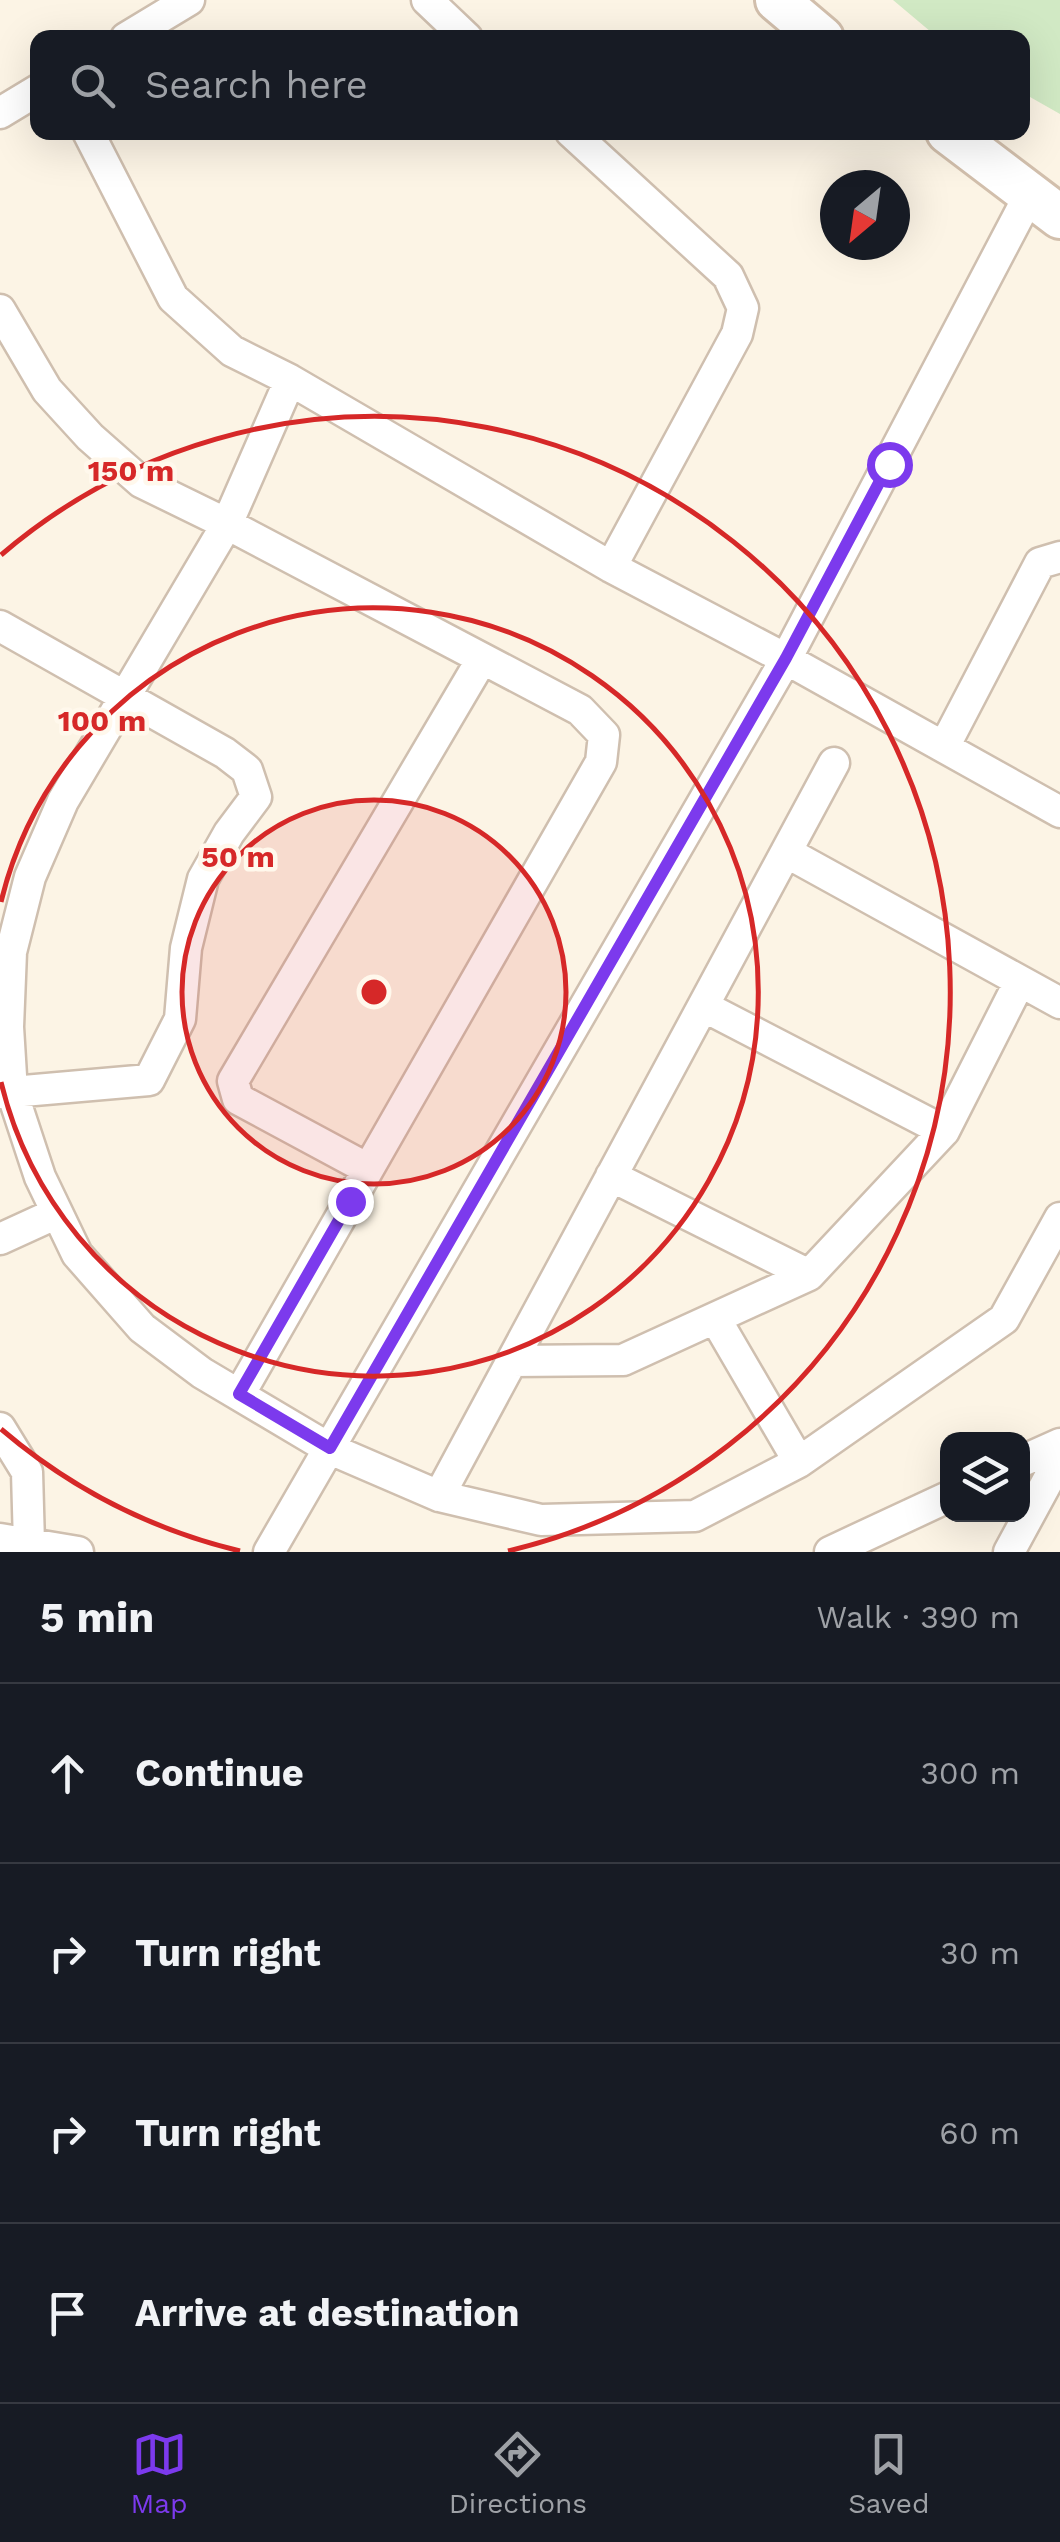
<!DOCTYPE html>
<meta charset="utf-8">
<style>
body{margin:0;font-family:"Work Sans",sans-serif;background:#20242c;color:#f1f3f6}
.controls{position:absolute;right:30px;bottom:30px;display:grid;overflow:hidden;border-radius:20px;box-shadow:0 10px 40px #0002}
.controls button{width:90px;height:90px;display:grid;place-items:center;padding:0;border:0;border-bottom:2px solid #363941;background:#171b24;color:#f1f3f6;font:50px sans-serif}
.compass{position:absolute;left:820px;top:170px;width:90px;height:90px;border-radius:50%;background:#171b24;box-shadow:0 10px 40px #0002;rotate:209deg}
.stop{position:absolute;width:30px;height:30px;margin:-22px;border:8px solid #7c3aed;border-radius:50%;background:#fff}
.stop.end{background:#7c3aed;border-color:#fff;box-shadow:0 2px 10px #0008}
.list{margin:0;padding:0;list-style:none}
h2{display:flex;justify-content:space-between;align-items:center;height:130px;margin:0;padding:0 40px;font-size:42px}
h2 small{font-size:32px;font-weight:400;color:#9ea1a6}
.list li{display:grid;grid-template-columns:65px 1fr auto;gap:30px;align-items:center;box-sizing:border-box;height:180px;padding:0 40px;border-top:2px solid #363941}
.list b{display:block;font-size:38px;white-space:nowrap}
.list em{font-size:32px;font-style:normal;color:#9ea1a6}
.icon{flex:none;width:55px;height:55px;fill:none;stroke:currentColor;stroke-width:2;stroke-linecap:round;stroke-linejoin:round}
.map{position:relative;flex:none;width:1060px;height:1552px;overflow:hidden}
.search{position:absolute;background:#171b24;box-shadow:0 10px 40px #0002;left:30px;right:30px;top:30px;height:110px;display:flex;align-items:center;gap:25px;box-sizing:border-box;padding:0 35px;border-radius:20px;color:#9ea1a6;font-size:38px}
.sheet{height:850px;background:#171b24}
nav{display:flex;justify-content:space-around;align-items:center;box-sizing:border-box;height:140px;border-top:2px solid #363941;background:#171b24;font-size:28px;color:#9ea1a6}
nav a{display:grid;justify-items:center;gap:5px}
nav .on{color:#7c3aed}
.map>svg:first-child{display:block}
.green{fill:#d1e9c4}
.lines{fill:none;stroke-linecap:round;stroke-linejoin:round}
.street-casing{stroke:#cfbfaf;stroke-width:35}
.secondary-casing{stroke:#d2bfac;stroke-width:48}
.street{stroke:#fff;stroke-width:30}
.secondary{stroke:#fff;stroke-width:42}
.route{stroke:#7c3aed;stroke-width:12}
.ring{fill:none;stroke:#d62828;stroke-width:5}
.centre{fill:#d62828;stroke:#fff8ec;stroke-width:5}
.ring-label{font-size:30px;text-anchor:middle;font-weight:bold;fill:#d62828;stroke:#fff8ec;stroke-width:9;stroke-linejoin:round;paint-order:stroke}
</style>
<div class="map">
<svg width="1060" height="1552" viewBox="0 0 1060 1552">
<rect width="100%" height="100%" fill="#fcf4e5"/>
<path class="green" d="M 893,0 L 1060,0 L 1060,114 L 1023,93 L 1022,38 L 937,37 Z"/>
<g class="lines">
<g class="street-casing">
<path id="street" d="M 427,0 L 467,38
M 126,38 L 189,0
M 0,113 L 38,90
M 88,132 L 173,298 L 232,351 L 290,380 L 611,567 L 786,659 L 1060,812
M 571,132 L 728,276 L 743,308 L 737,334 L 611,567
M 0,310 L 47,390 L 90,437 L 141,482 L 227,524 L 580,710 L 604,735 L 601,762 L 239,1395
M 290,380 L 227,524 L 63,801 L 30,877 L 11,952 L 8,1027 L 12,1092 L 40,1177 L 77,1254 L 142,1328 L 202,1373 L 330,1449 L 439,1496 L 541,1520 L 695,1516 L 799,1462 L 1004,1319 L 1060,1218
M 0,626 L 225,753 L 247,770 L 256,797 L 229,833 L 203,879 L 186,948 L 180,1019 L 149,1080 L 0,1093
M 944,747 L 1040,563 L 1060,557
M 786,852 L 1060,1003
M 703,1006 L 944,1131
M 368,1169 L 238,1099 L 233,1081 L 482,659
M 611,1176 L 809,1275
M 0,1239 L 57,1213
M 715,1318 L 799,1462
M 512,1361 L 623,1360 L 809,1275 L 944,1131 L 1020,981
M 0,1428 L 27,1472 L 29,1544
M 1022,1461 L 1060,1444
M 439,1496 L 834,763
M 0,1539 L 78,1552
M 269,1552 L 786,659 L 1030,194
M 830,1552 L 948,1497
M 1009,1552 L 1060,1458"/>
</g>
<g class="secondary-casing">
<path id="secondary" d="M 777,0 L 822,38
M 948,132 L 1060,217"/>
</g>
<use href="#street" class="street"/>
<use href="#secondary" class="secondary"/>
</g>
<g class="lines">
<path class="route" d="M 350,1201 L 239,1394 L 330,1448 L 786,658 L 889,464"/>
</g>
<circle cx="374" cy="992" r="192" fill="#d62828" fill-opacity=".12"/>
<g class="ring">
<circle cx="374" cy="992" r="192"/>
<path d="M1 902A384 384 0 1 1 1 1082"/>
<path d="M240 1551A575 575 0 0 1 1 1429M1 555A575 575 0 1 1 508 1551"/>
</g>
<circle cx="374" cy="992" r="15" class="centre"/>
<g class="ring-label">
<text x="131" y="481">150 m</text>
<text x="102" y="731">100 m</text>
<text x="238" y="867">50 m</text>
</g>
</svg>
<div class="controls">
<button><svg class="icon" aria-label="layers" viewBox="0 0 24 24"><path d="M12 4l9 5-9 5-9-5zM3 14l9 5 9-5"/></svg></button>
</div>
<svg class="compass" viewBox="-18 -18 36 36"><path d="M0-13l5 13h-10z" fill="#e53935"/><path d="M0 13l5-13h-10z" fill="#9ea1a6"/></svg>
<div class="stop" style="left:889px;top:464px"></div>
<div class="stop end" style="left:350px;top:1201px"></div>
<div class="search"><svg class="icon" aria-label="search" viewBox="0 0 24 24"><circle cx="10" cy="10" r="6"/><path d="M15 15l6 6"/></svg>Search here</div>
</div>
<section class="sheet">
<h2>5 min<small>Walk · 390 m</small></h2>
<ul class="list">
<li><svg class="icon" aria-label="ahead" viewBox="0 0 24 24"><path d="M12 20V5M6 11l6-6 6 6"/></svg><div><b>Continue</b></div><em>300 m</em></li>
<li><svg class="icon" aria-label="right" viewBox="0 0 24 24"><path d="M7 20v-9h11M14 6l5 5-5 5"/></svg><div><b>Turn right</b></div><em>30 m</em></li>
<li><svg class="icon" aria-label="right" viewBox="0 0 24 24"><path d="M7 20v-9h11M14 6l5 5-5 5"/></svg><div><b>Turn right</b></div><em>60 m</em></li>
<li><svg class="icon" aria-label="arrive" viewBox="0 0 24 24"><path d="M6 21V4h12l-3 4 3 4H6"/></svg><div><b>Arrive at destination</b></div></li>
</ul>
</section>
<nav>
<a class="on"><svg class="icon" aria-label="map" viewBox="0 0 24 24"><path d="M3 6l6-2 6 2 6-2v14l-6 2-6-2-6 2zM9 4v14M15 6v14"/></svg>Map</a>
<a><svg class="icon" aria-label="directions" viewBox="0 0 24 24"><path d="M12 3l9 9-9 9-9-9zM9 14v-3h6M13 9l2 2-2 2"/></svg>Directions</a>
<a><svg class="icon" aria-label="saved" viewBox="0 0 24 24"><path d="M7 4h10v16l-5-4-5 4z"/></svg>Saved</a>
</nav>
